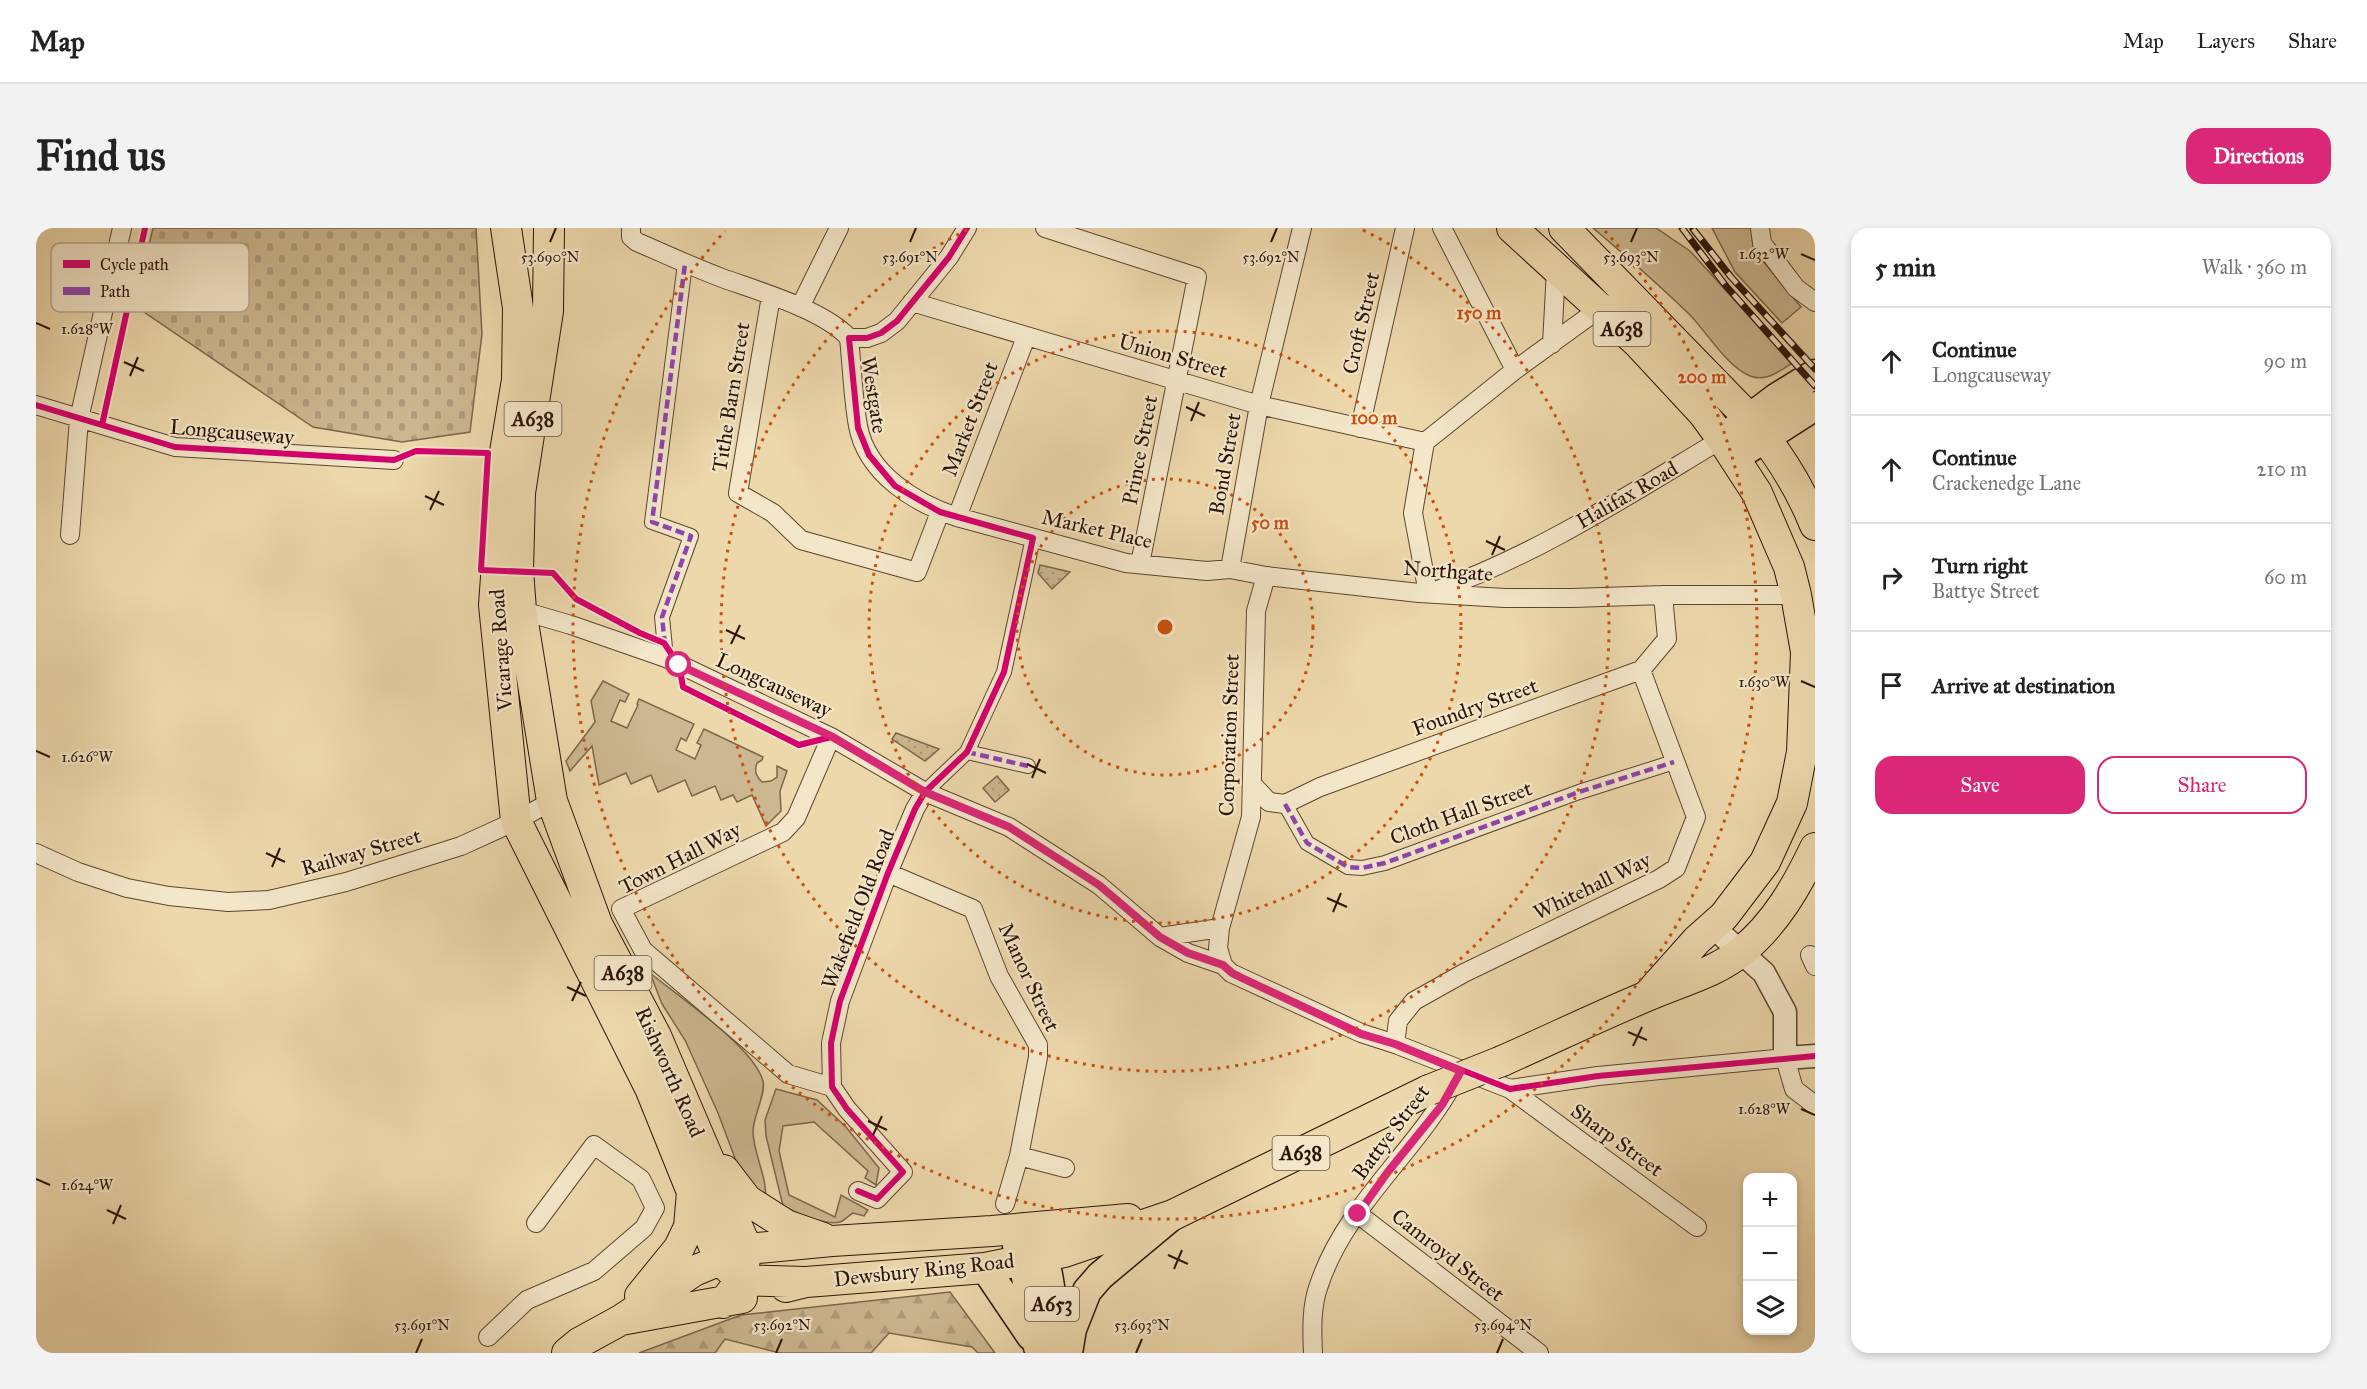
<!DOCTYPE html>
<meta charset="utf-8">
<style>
body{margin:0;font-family:"IM FELL Great Primer",serif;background:#f2f2f2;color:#222}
.controls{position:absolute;right:18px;bottom:18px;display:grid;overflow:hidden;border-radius:12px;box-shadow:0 3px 9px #0003}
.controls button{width:54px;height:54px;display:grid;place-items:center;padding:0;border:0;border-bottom:2px solid #e0e0e0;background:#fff;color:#222;font:30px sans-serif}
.stop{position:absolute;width:18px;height:18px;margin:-14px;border:4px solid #db2777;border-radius:50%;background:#fff}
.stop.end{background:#db2777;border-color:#fff;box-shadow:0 2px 6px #0008}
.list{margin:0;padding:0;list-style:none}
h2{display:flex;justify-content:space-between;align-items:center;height:78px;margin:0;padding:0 24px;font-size:26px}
h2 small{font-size:20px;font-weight:400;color:#767676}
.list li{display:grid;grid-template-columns:39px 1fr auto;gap:18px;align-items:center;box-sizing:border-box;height:108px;padding:0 24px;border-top:2px solid #e0e0e0}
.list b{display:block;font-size:22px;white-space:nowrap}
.list p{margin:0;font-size:20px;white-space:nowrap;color:#767676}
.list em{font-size:20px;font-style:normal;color:#767676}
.actions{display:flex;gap:12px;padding:18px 24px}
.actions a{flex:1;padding:14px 0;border:2px solid #db2777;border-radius:18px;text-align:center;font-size:21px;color:#db2777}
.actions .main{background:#db2777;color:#fff}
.icon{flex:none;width:33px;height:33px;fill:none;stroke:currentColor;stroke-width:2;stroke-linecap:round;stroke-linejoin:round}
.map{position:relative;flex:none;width:1779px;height:1125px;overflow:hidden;border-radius:18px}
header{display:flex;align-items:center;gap:36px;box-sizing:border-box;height:84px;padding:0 30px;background:#fff;border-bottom:2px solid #e0e0e0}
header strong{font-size:28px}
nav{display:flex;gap:33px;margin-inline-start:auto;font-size:21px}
.intro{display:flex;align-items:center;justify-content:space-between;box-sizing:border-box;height:144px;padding:0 36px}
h1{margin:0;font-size:42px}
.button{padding:15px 27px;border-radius:18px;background:#db2777;color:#fff;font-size:21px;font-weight:700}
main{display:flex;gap:36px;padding:0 36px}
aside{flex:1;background:#fff;border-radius:18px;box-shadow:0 3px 9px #0003}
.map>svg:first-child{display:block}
.grass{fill:#ccb790;stroke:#7c664c;stroke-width:1.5}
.forest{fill:url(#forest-firs);stroke:#7c664c;stroke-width:1.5}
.cemetery{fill:url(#cemetery-stones);stroke:#7c664c;stroke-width:1.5}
.park{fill:url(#park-dots);stroke:#7c664c;stroke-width:1.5}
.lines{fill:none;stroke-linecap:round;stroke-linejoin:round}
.pedestrian-casing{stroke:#5c4530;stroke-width:16}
.minor-casing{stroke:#5c4530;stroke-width:20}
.tertiary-casing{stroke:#5c4530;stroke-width:25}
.primary-casing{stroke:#2b1407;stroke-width:31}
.trunk-casing{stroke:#2b1407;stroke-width:32}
.pedestrian{stroke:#f3e6c9;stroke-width:14}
.minor{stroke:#f3e6c9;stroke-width:18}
.tertiary{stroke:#f3e6c9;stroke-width:22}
.primary{stroke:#edd8ac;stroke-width:28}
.trunk{stroke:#edd8ac;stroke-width:30}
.rail-casing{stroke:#2b1407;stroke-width:7}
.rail{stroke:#f3e6c9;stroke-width:4.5;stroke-dasharray:14;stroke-linecap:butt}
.trunk-bridge-casing{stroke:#2b1407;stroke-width:32;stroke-linecap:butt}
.trunk-bridge{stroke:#edd8ac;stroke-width:30}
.quiet{stroke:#8e44ad;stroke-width:4.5;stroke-dasharray:9 4.5;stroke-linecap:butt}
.cycleway-casing{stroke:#f3e6c9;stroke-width:10}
.cycleway{stroke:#d6006c;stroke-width:6}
.route{stroke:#db2777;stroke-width:8}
.ticks{fill:none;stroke:#2b1407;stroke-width:2}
.ring{fill:none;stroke:#cc4f0b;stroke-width:3;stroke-dasharray:3 6}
.labels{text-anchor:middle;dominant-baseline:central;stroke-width:4.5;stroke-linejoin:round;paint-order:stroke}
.shield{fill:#f3e6c9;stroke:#675341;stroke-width:1.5}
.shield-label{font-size:20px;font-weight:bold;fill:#2b1407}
.street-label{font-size:21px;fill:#2b1407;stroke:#f3e6c9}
.key{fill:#f3e6c9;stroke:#b7a78f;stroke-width:1.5}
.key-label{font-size:16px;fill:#2b1407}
.ticks-label{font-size:15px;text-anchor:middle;fill:#2b1407;stroke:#f3e6c9;stroke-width:4.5;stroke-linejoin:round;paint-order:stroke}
.centre{fill:#cc4f0b;stroke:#f3e6c9;stroke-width:3}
.ring-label{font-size:18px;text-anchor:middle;font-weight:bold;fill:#cc4f0b;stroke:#f3e6c9;stroke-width:4.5;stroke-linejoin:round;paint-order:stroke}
</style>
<header>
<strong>Map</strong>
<nav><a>Map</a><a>Layers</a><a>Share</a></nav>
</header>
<div class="intro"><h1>Find us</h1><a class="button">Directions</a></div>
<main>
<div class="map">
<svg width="1779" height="1125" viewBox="0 0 1779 1125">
<defs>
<pattern id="forest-firs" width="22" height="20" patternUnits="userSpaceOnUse" patternTransform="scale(1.5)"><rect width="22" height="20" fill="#ccb790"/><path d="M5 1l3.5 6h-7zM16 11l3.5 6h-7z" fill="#af9c7b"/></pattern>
<pattern id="cemetery-stones" width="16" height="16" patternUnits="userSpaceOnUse" patternTransform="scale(1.5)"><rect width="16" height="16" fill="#ccb790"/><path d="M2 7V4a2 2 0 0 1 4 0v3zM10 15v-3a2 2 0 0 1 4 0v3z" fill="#af9c7b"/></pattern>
<pattern id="park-dots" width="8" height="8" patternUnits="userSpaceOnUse" patternTransform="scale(1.5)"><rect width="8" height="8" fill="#ccb790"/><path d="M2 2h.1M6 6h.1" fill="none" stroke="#af9c7b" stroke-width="1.8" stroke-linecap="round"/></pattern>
</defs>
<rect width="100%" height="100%" fill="#edd8ac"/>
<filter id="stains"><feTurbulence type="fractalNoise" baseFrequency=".00333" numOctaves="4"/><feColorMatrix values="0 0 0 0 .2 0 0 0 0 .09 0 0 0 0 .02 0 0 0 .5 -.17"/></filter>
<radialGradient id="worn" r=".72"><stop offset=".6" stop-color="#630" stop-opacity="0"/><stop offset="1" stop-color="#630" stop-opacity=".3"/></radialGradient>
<path class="grass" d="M 1557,0 L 1620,0 L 1654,23 L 1756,135 C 1743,144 1730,154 1714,148 C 1690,138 1671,104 1653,86 C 1622,56 1590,28 1557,0 Z
M 1676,0 L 1716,0 L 1717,21 L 1765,79 L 1746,95 L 1699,44 Z
M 567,453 L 593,466 L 589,474 L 584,472 L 575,493 L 591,500 L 602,477 L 601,476 L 603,471 L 658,496 L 650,513 L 645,510 L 640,522 L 659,531 L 665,517 L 661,515 L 668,501 L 727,529 L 726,532 L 721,535 C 718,543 720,548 726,554 L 735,553 L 741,549 L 741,538 L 751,543 L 744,563 L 745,583 L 730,598 L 716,567 L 701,574 L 697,567 L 685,572 L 679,558 L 656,568 L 649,552 L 622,564 L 615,547 L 595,556 L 590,545 L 563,557 L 556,518 L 534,543 L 530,533 L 559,494 L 555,473 Z
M 614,745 C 643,769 717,818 727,853 C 730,866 717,889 717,903 C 717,927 733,950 729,975 L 703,941 L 682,885 L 649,812 L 626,776 Z
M 740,861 L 781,872 L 810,899 L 843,940 L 840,957 L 829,950 L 832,943 L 778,894 L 747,898 L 743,923 L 753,967 L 799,989 L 805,967 L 832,982 L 828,988 L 817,985 C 813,987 808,993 804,994 C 788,998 761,985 747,978 L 730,908 L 729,892 Z"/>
<path class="forest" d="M 914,1064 L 959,1125 L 942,1125 L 936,1119 L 853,1105 L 835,1125 L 744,1125 L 689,1111 L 679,1125 L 603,1125 L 705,1087 Z"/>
<path class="cemetery" d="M 117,0 L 440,0 L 446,106 L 434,204 L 366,214 L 277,199 L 99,78 Z"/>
<path class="park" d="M 1004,337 L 1034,344 L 1016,361 L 1002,345 Z
M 860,505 L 903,521 L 889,533 L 856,511 Z
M 961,548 L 973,562 L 959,574 L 947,560 Z"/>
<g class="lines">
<g class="pedestrian-casing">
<path id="pedestrian" d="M 630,430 L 626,389 L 655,308 L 616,294 L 649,36
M 931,524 L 992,538
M 889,564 L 931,524 L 968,444 L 997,310
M 1249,576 L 1271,615 L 1312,639 L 1326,640 L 1349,635 L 1543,564 L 1638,534"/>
</g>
<g class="minor-casing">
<path id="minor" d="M 1009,0 L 1161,49 L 1104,336
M 1406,0 L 1479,142
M 1724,0 L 1726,15 L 1760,60 L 1779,74
M 595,2 L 595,9 L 601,14 C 629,26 657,39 686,50 C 722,63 788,82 813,110
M 735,68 L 702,265 L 737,285 L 765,312 L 881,344 L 904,284
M 876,74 L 1223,177 L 1389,214
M 764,79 L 803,0
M 813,110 C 816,139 817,170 822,198 C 831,246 879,275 921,289 L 1090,335 L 1171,343 L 1194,341 L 1230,348 L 1383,365 L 1469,370 L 1536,370 L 1627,367 L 1760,367
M 813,110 L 831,110 L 845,105 L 861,93 L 913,29 L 931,0
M 1516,116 L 1520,42
M 0,177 L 139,219 L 358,232
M 1324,200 L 1369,0
M 921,289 L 990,109
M 34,307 L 43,191 L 86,0
M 1194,341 L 1223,177 L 1266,0
M 1399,363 C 1501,327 1594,266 1686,211
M 1392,365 L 1377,285 L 1389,214 L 1479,142 L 1570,76
M 480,381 L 535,397 L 630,430 L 795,509 L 889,564 L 973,599 L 1063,657 L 1124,709 L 1152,725 L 1187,737 L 1195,745 L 1325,805 L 1362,817 L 1474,861 L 1562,848 L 1749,830 L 1758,861 L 1779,877
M 795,509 L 760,590 L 747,604 L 585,681 L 607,722 L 744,839 L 752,846 L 796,859
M 1216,556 L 1233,574 L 1249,576 L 1284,559 L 1605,442 L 1631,411 L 1627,367
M 0,625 L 42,644 L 91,660 L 133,668 L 192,674 L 233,672 L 310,654 L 425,618 L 480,593 L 516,573
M 852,645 L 937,681 L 963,748 L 1002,817 L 1002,829 L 983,928 L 969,976
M 1124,709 L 1184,700
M 1774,727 L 1779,738
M 1187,737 L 1182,720 L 1184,700 L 1215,589 L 1220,383 L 1230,348
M 1359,816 L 1362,793 L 1378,773 L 1428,745 L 1623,651 L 1640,640 L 1660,589 L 1605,442
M 1474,861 L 1661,999
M 983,928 L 1029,940
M 822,963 L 841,971 L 867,944 L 811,881 L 796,859 L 795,815 L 804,773 L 852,645 L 879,581 L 889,564
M 1322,986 L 1503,1125
M 452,1109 L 491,1072 L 558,1043 L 608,1000 L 619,980 L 605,951 L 558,917 L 500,995
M 1277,1125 C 1276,1103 1275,1078 1283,1057 C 1309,978 1380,924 1419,852"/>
</g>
<g class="tertiary-casing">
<path id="tertiary" d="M 1676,698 L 1728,745 L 1749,784 L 1749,830 L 1779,828"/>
</g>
<g class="primary-casing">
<path id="primary" d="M 1686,211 L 1740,170 L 1779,146
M 1698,230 L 1779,178
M 949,1040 L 995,1108
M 1002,1119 L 987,1032 L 981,1018 L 987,1000 C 992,1004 998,1008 1001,1013 C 1014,1029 1019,1102 1021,1125
M 1032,1125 L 1036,1101 L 1051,1063 L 1064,1048 L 1137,987"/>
</g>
<g class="trunk-casing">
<path id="trunk" d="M 470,0 L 482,80 L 481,152 L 469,224 L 458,377 L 480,593 L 614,860 L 683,1031 L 705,1052 L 770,1054
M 513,0 L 512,83 L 484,265 L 482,342 L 485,382 L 516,573 L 561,696 L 620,808 L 711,1021 L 705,1052 L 687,1075
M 1476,0 L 1603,116 L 1667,185 L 1686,211 L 1721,265 L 1753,339 L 1760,367 L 1770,424 L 1766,524 L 1756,575 L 1729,634 L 1688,688 L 1661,712 L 1612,767
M 1528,0 L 1713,190 C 1741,223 1763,257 1779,297
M 1466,833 C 1516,811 1565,787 1616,766 C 1646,753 1681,744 1706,723 C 1740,695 1761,658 1779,620
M 688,942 L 711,972 L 750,997 L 787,1010
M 750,1059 L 770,1054 L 949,1040 L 1028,1024 L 1137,987 L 1393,862
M 604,1068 L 643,1020 L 653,999 L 656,964
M 585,1092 L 706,1070
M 531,1125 L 543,1115 L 585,1092 L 658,1043 L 711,1021 L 796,1013 L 956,1003 L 1092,991"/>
</g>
<use href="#pedestrian" class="pedestrian"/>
<use href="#minor" class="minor"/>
<use href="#tertiary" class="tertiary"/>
<use href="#primary" class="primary"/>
<use href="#trunk" class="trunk"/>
<g class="rail-casing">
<path id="rail" d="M 1646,0 L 1690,58 L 1779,158
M 1657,1 L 1695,49 L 1779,141"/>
</g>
<use href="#rail" class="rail"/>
<g class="trunk-bridge-casing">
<path id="trunk-bridge" d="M 1393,862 L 1466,833"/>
</g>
<use href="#trunk-bridge" class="trunk-bridge"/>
<path class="quiet" d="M 629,417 L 626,389 L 655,308 L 616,294 L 649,36
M 931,524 L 992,538
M 1249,576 L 1271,615 L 1312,639 L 1326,640 L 1349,635 L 1543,564 L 1638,534"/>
<g class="cycleway-casing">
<path id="cycleway" d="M 0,177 L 139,219 L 358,232 L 380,223 L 452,225 L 445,342 L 517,345 L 540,371 L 604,405 L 628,415 L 643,437 L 647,459 L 763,517 L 795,509 L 889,564 L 973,599 L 1063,657 L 1124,709 L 1152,725 L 1187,737 L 1195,745 L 1325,805 L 1362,817 L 1474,861 L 1562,848 L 1779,828
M 66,197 L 109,0
M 822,963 L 841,971 L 867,944 L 811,881 L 796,859 L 795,815 L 804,773 L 852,645 L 879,581 L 889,564 L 931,524 L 968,444 L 997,310 L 904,284 L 859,258 L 833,227 L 822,200 L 813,110 L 831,110 L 845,105 L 861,93 L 913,29 L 931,0"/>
</g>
<use href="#cycleway" class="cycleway"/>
</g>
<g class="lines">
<path class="route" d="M 643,437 L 795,508 L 889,564 L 973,599 L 1063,657 L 1124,709 L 1152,725 L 1187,737 L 1196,745 L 1206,750 L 1325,806 L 1359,816 L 1425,843 L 1406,877 L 1351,945 L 1322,986"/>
</g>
<path class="ticks" d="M 514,14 L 520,0M 874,14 L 880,0M 1235,14 L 1241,0M 1595,14 L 1601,0M 1765,26 L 1779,32M 0,95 L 14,101M 88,134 L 108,143M 94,148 L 102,129M 1150,179 L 1169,188M 1155,193 L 1163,174M 389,268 L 408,277M 394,282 L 403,263M 1450,313 L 1469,322M 1456,327 L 1464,308M 690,402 L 709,411M 695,416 L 704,397M 1765,453 L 1779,459M 0,523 L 14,529M 991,536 L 1010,545M 996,550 L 1004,531M 230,625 L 249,634M 236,639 L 244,620M 1291,670 L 1311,679M 1297,684 L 1305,665M 531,759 L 550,768M 536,773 L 545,754M 1592,804 L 1611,812M 1597,818 L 1606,799M 1765,881 L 1779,887M 832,893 L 851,902M 837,907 L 846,888M 0,951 L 14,957M 71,982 L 90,991M 77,996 L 85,977M 1132,1027 L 1152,1036M 1138,1041 L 1146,1022M 380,1125 L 386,1111M 740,1125 L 746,1111M 1100,1125 L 1106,1111M 1461,1125 L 1467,1111"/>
<g class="ring">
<circle cx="1129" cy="399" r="148"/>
<circle cx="1129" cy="399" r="296"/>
<path d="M1327 2A444 444 0 1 1 931 2"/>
<path d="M1569 3A592 592 0 1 1 689 3"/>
</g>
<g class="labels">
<g class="shield">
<rect x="1557.5" y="84" width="57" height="34" rx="4.5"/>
<rect x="468.5" y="174" width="57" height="34" rx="4.5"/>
<rect x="558.5" y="728" width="57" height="34" rx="4.5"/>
<rect x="1236.5" y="908" width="57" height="34" rx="4.5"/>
<rect x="989" y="1059" width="54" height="34" rx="4.5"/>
</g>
<g class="shield-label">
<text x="1586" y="101">A638</text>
<text x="497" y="191">A638</text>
<text x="587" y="745">A638</text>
<text x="1265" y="925">A638</text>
<text x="1016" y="1076">A653</text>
</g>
<g class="street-label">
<text transform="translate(1325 95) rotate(-77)">Croft Street</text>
<text transform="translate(1137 128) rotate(16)">Union Street</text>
<text transform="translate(838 167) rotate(81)">Westgate</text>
<text transform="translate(695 169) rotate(-81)">Tithe Barn Street</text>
<text transform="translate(934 191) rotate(-69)">Market Street</text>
<text transform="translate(196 204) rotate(5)">Longcauseway</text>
<text transform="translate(1104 222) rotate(-79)">Prince Street</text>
<text transform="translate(1189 236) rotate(-80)">Bond Street</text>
<text transform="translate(1591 267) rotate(-30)">Halifax Road</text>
<text transform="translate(1061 301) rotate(13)">Market Place</text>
<text transform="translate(1412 343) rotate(4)">Northgate</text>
<text transform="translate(465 422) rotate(-94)">Vicarage Road</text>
<text transform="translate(738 457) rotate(25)">Longcauseway</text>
<text transform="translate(1439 479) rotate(-20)">Foundry Street</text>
<text transform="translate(1193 507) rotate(-88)">Corporation Street</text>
<text transform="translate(1425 585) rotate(-20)">Cloth Hall Street</text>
<text transform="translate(325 624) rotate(-16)">Railway Street</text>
<text transform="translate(644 630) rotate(-27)">Town Hall Way</text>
<text transform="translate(1556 658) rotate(-26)">Whitehall Way</text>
<text transform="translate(822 681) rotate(-69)">Wakefield Old Road</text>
<text transform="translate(993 749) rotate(65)">Manor Street</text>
<text transform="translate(634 844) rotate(66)">Rishworth Road</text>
<text transform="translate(1355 904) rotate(-53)">Battye Street</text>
<text transform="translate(1581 912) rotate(36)">Sharp Street</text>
<text transform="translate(1412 1027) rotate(38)">Camroyd Street</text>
<text transform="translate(888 1042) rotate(-6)">Dewsbury Ring Road</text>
</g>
</g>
<rect x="15" y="15" width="198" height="69" rx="9" class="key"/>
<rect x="27" y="32" width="27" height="8" fill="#d6006c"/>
<rect x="27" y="59" width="27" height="8" fill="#8e44ad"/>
<g class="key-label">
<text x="64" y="42">Cycle path</text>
<text x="64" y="69">Path</text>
</g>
<g class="ticks-label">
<text x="1728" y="31">1.632°W</text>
<text x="514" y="34">53.690°N</text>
<text x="874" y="34">53.691°N</text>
<text x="1235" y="34">53.692°N</text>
<text x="1595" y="34">53.693°N</text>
<text x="51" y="106">1.628°W</text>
<text x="1728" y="459">1.630°W</text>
<text x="51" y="534">1.626°W</text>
<text x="1728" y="886">1.628°W</text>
<text x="51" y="962">1.624°W</text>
<text x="386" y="1102">53.691°N</text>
<text x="746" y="1102">53.692°N</text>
<text x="1106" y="1102">53.693°N</text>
<text x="1467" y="1102">53.694°N</text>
</g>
<circle cx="1129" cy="399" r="9" class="centre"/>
<g class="ring-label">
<text x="1443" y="91">150 m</text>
<text x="1666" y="155">200 m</text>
<text x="1338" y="196">100 m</text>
<text x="1234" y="301">50 m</text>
</g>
<rect width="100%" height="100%" filter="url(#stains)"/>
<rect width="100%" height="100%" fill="url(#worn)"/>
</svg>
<div class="controls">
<button>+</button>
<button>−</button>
<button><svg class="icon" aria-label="layers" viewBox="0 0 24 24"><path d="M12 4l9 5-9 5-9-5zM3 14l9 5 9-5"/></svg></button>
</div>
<div class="stop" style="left:643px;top:437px"></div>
<div class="stop end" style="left:1322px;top:986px"></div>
</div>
<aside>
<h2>5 min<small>Walk · 360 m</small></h2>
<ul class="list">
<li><svg class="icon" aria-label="ahead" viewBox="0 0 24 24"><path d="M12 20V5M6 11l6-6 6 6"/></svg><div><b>Continue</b><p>Longcauseway</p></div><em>90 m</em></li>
<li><svg class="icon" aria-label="ahead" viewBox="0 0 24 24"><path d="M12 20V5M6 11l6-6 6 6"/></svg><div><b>Continue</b><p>Crackenedge Lane</p></div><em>210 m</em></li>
<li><svg class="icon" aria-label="right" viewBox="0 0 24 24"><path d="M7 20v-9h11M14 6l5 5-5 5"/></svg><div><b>Turn right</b><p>Battye Street</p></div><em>60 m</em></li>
<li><svg class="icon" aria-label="arrive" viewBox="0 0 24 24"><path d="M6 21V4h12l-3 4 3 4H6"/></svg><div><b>Arrive at destination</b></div></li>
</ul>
<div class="actions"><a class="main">Save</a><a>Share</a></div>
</aside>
</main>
